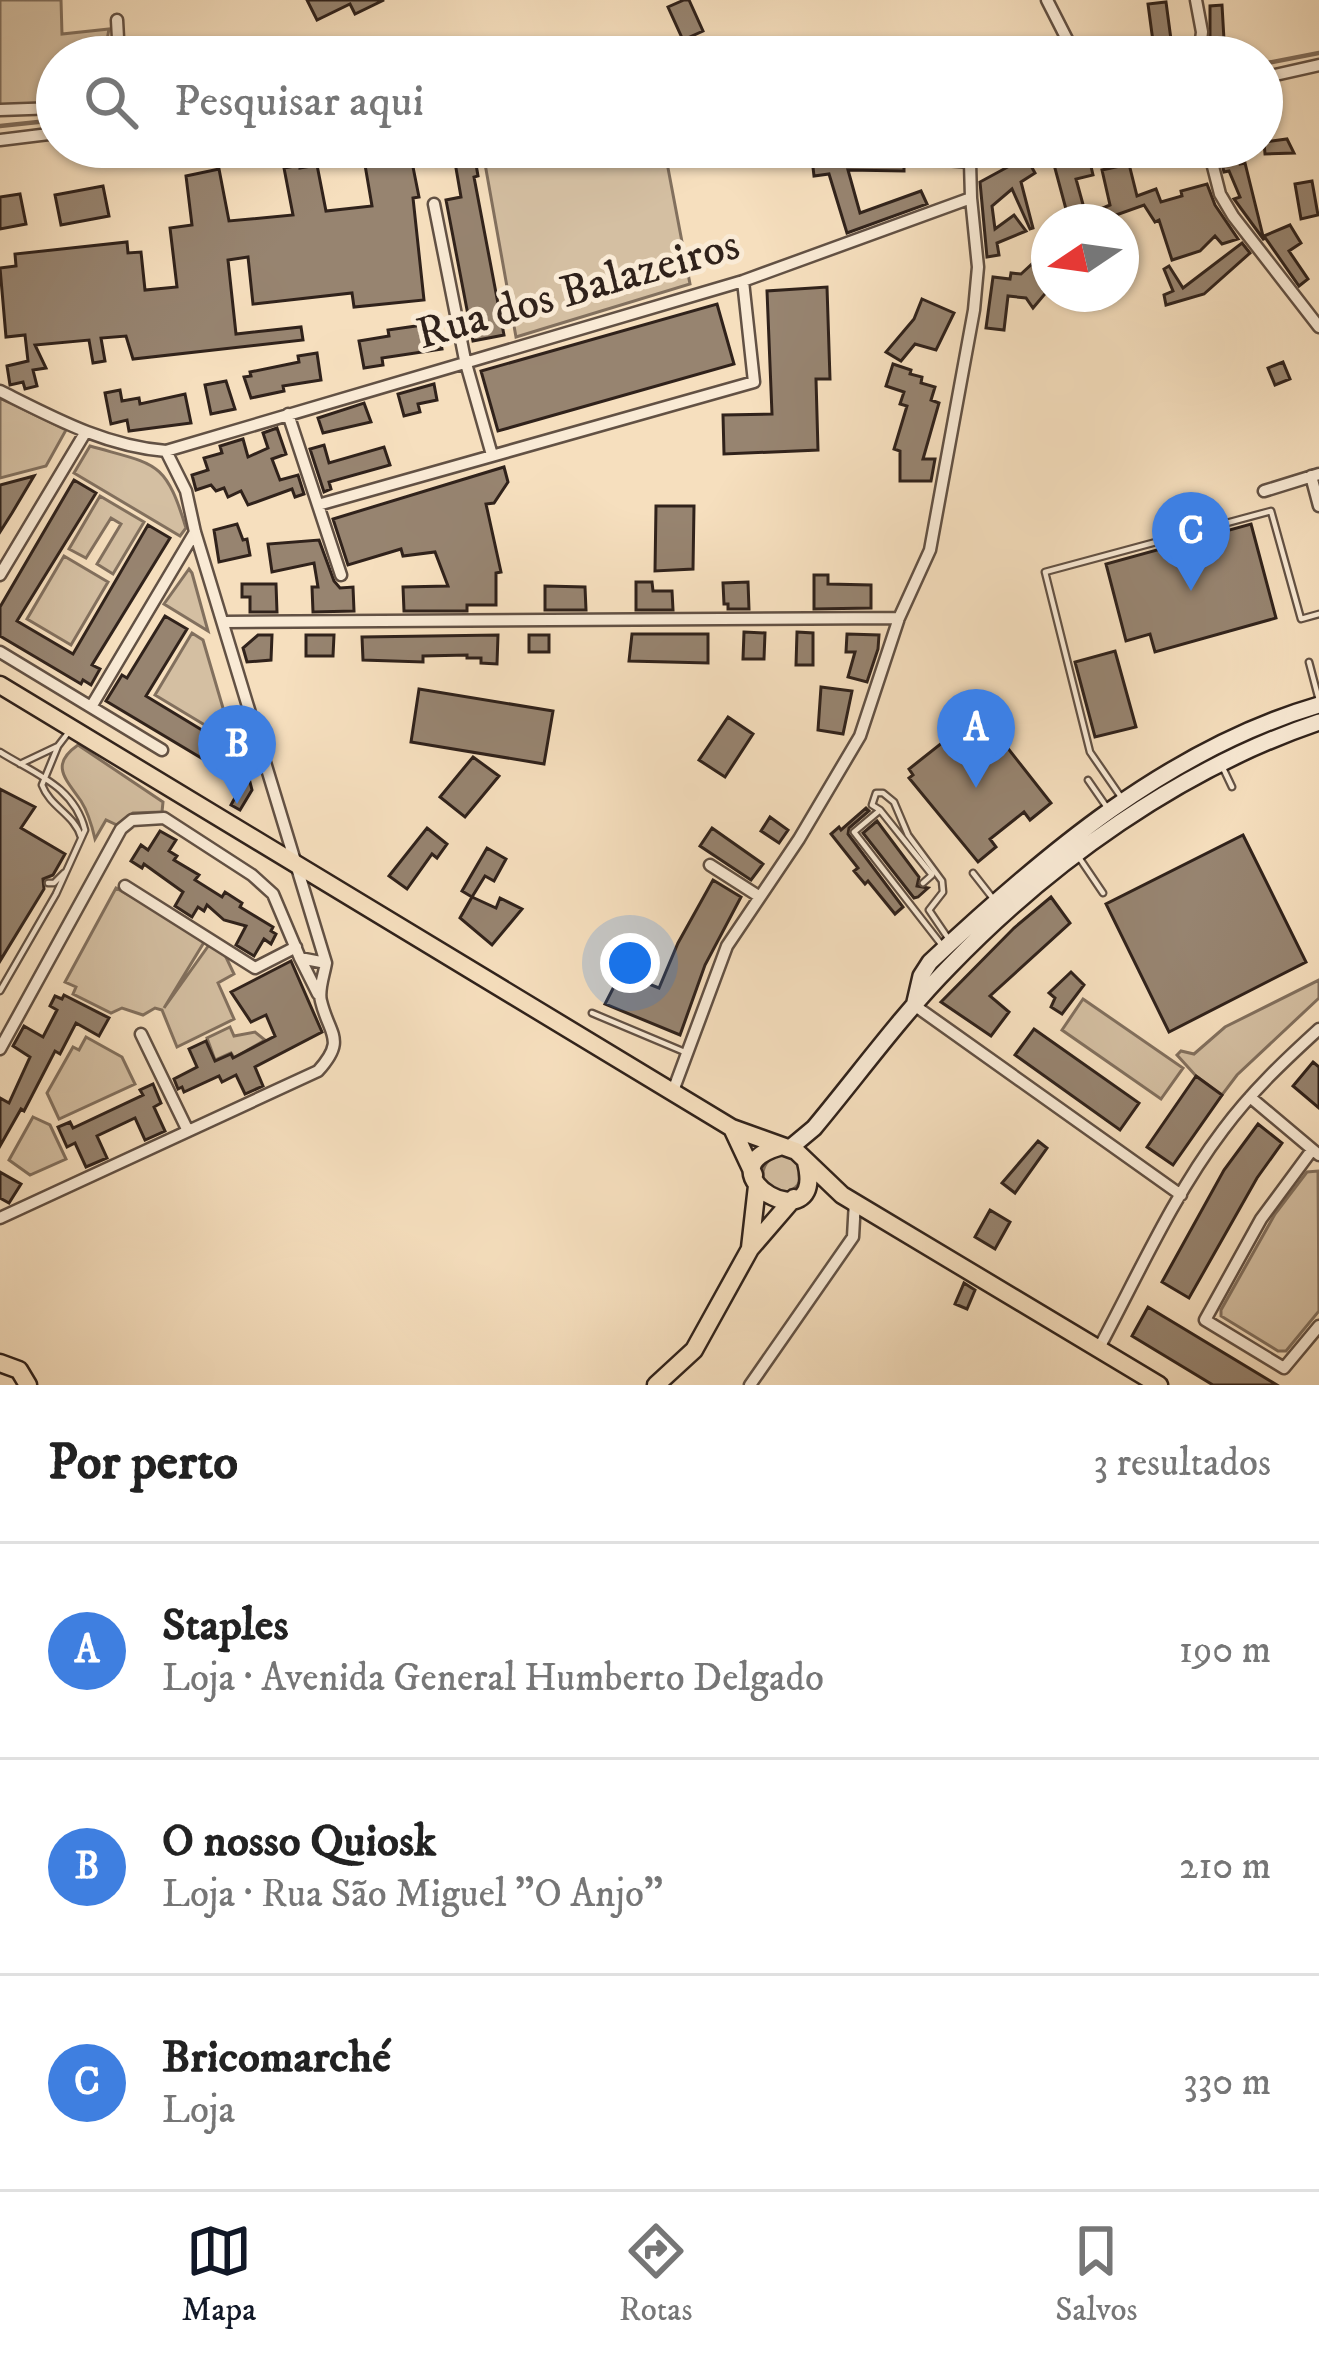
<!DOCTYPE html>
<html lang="pt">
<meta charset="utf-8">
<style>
body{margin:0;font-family:"IM FELL DW Pica",serif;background:#f2f2f2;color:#222}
.compass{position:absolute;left:1031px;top:204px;width:108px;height:108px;border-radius:50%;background:#fff;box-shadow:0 3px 9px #0004;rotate:257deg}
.you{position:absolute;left:630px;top:963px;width:42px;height:42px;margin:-30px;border:9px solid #fff;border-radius:50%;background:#1a73e8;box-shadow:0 0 0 18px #1a73e833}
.badge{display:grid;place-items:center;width:78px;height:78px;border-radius:50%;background:#111827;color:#fff;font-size:39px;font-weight:700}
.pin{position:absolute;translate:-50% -99px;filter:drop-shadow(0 3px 6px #0008)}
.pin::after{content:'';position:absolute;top:63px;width:42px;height:36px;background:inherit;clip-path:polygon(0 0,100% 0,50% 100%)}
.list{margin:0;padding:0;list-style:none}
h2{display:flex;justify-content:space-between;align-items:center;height:156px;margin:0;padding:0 48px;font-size:51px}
h2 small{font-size:39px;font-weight:400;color:#767676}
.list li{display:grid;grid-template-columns:78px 1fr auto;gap:36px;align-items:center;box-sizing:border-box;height:216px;padding:0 48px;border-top:3px solid #e0e0e0}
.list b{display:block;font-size:45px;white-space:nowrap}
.list p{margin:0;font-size:39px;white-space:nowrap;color:#767676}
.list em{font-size:39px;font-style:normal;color:#767676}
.icon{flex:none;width:66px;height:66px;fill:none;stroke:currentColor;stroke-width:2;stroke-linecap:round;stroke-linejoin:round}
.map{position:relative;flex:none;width:1319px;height:1385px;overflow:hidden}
.search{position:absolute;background:#fff;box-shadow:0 3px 9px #0004;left:36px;right:36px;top:36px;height:132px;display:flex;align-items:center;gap:30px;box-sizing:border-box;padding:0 42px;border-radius:66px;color:#767676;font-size:45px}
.sheet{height:804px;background:#fff}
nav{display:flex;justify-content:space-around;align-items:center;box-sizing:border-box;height:168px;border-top:3px solid #e0e0e0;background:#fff;font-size:33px;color:#767676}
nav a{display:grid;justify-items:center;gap:6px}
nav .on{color:#111827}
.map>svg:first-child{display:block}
.green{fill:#d4bfa2;stroke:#82705e;stroke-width:3}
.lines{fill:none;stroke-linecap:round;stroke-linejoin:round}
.stream{stroke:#7f6d5c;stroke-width:4.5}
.building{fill:#978470;stroke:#30221b;stroke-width:3}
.lane-casing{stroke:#625144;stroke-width:9}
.street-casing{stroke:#625144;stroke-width:15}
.secondary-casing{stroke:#30221b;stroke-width:20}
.primary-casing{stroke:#30221b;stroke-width:21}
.lane{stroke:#f9ead5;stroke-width:4.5}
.street{stroke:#f9ead5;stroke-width:10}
.secondary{stroke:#f9ead5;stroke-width:15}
.primary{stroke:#f6dfbe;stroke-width:16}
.labels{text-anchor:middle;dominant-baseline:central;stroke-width:10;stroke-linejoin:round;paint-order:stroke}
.street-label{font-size:45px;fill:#30221b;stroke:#f9ead5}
</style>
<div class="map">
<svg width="1319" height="1385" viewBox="0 0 1319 1385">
<rect width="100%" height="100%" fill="#f6dfbe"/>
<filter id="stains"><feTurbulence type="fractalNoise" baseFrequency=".00167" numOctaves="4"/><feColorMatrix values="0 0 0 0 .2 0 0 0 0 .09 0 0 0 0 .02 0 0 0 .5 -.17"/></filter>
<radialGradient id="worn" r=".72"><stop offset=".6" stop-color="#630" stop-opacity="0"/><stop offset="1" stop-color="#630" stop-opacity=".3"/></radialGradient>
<path class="green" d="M 0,0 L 61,0 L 62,34 L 109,29 L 104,57 L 57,57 L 57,100 L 22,106 L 0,105 Z
M 482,147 L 664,147 L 690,284 L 516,337 Z
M 0,398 L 66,430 L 46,466 L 0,478 Z
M 90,446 C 156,465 165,459 186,528 L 180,536 L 74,473 Z
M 100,496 L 144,522 L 113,574 L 97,564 L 121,524 L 111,518 L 86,558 L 69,549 Z
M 64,556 L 108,582 L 71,645 L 27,619 Z
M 189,569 L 192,573 L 208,631 L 164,604 Z
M 192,633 L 203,640 L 233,742 L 155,695 Z
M 78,745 L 163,802 L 162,812 L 133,813 L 117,825 L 106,820 L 95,839 C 92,826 88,812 81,801 C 66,779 49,765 78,745 Z
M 116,888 L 206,939 L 164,1008 L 209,945 L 225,955 L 234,974 L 218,983 L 234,1019 L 177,1047 L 162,1010 L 155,1008 L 143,1015 L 122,1008 L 111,1013 L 73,994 L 76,987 L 65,982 Z
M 1319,980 L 1319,998 L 1237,1075 L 1222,1095 L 1196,1076 L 1177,1055 L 1181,1051 L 1194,1054 L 1225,1027 Z
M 1083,999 L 1183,1068 L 1161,1099 L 1062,1030 Z
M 230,1027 L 234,1036 L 255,1032 L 265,1040 L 234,1058 L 231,1053 L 215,1060 L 207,1038 Z
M 86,1037 L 122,1057 L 135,1084 L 59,1119 L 47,1093 L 73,1047 L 79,1050 Z
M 33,1117 L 50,1125 L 66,1159 L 30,1175 L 9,1160 Z
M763 1174a19 19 0 1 1 38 0a19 19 0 1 1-38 0Z
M 1318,1171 L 1319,1311 L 1286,1351 L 1278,1351 L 1221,1316 L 1221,1310 L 1275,1214 L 1307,1172 Z"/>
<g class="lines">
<path class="stream" d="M 1262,64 L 1319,53
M 0,126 L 57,120
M 914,147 L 966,151 L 979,147"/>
</g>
<path class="building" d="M 307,0 L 384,0 L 355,14 L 350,4 L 317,20 Z
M 684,0 L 689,0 L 703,31 L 683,40 L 668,7 Z
M 1166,2 L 1172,47 L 1154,49 L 1148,4 Z
M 1222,5 L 1225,57 L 1210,57 L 1210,6 Z
M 1287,139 L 1294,153 L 1265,154 L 1264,142 Z
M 473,147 L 478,176 L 474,177 L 504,335 L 473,341 L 446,200 L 461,197 L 453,151 Z
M 1218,147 L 1227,147 L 1229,155 L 1237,153 L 1240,164 L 1245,163 L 1264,240 L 1234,199 L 1240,197 L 1229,171 L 1224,172 Z
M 1088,154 L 1093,175 L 1076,179 L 1084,208 L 1067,213 L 1053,161 Z
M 411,157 L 419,197 L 413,198 L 424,300 L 354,307 L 352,293 L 253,304 L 248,257 L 228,260 L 236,334 L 301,327 L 303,340 L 133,359 L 126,336 L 101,338 L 105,361 L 93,363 L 89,340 L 35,345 L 46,368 L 33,370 L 37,386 L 25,389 L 23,382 L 10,385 L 7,366 L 28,361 L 25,335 L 6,337 L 0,268 L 16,266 L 15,254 L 127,242 L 128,253 L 141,252 L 145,290 L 177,287 L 170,228 L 192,225 L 186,176 L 219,169 L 229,221 L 293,215 L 284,168 L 300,165 L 300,168 L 317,165 L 326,211 L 372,206 L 365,165 Z
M 1026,157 L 1035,173 L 1021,182 L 1033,228 L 1030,229 L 1012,189 L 992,206 L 995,229 L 1014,215 L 1026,231 L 997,243 L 999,255 L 987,257 L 980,182 Z
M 812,159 L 904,166 L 904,171 L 848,170 L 860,213 L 921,191 L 927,204 L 847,233 L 829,174 L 814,176 Z
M 1129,164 L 1137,196 L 1156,189 L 1161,202 L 1182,196 L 1181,191 L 1207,184 L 1215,205 L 1238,239 L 1222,244 L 1215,236 L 1200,251 L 1172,260 L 1159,220 L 1155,222 L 1144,205 L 1102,220 L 1098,210 L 1110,205 L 1102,170 Z
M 1312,181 L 1318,215 L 1301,219 L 1295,184 Z
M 103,186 L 109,216 L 61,225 L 55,195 Z
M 20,194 L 26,224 L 0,229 L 0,197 Z
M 1290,225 L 1301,243 L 1289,251 L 1308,279 L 1299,286 L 1264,236 Z
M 1242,243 L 1250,253 L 1204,294 L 1166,305 L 1164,295 L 1173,291 L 1164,269 L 1169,266 L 1183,288 Z
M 1032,264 L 1049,283 L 1049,289 L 1033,308 L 1026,298 L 1008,296 L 1004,330 L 986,328 L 993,277 L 1010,279 L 1011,273 L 1021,274 Z
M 827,287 L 830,379 L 816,379 L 818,450 L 724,454 L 723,415 L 772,414 L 767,291 Z
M 922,299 L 954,313 L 936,350 L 915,344 L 901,361 L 886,352 L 914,319 Z
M 717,304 L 734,364 L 498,431 L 481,371 Z
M 437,323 L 442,349 L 382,358 L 383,365 L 364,368 L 359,341 L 389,336 L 388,330 Z
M 317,353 L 321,380 L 283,386 L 284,391 L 251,398 L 244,377 L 251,376 L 250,372 L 299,362 L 298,356 Z
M 1283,362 L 1290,379 L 1275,385 L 1268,368 Z
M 893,364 L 911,370 L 910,374 L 922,377 L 921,383 L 935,387 L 931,400 L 939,403 L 923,459 L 935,459 L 931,481 L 900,481 L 900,451 L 894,449 L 907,406 L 900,404 L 904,392 L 886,386 Z
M 226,381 L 235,409 L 211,414 L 205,385 Z
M 434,384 L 437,400 L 418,404 L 420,412 L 404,416 L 398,394 Z
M 120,390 L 122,401 L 139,398 L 140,404 L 185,394 L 191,423 L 129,431 L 127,420 L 111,424 L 105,393 Z
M 364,403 L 371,422 L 323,433 L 318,418 Z
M 277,428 L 286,454 L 272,459 L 280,480 L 298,475 L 304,494 L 295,497 L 292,489 L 248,505 L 241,491 L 228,497 L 224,488 L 216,491 L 211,485 L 196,490 L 192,475 L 208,470 L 204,458 L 222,453 L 220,446 L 243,439 L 248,457 L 268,448 L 263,433 Z
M 324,445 L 329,463 L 384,447 L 390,465 L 329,482 L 331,489 L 324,492 L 310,449 Z
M 504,467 L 508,482 L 494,503 L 486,504 L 501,572 L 496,573 L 496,605 L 467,605 L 467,611 L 404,611 L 403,587 L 448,586 L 435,552 L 403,556 L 401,549 L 348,565 L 333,519 Z
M 34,476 L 12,513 L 0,532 L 0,485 Z
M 74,480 L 96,493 L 17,621 L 73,654 L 148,525 L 170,538 L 92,665 L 100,669 L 91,685 L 83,680 L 81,684 L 0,636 L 0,607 Z
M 656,506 L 694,506 L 693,569 L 655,571 Z
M 237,524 L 243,540 L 247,539 L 250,555 L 219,562 L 214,530 Z
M 1251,524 L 1276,618 L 1155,652 L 1150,634 L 1126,641 L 1106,564 Z
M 319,540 L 334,581 L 340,588 L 353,587 L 354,611 L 313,612 L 312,587 L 318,587 L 314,563 L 272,572 L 268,544 Z
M 814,575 L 828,575 L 828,584 L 871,585 L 871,608 L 814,609 Z
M 636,582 L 652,582 L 653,591 L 672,591 L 673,610 L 636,610 Z
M 748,582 L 749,609 L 728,609 L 728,604 L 724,604 L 723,583 Z
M 242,584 L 276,584 L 277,612 L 250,612 L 250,597 L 242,597 Z
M 545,586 L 585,587 L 586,610 L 545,610 Z
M 165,616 L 187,629 L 146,696 L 243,755 L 252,790 L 240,810 L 231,805 L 243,783 L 106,701 L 122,675 L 127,678 Z
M 744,632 L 765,633 L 764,659 L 743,659 Z
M 797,632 L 813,633 L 813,665 L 796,665 Z
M 632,634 L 708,634 L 708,663 L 629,661 Z
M 847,634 L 879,635 L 878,649 L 867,682 L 848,677 L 855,652 L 846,652 Z
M 258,635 L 272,635 L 271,660 L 247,662 L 243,648 Z
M 306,635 L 334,635 L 333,656 L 306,656 Z
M 498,635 L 497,664 L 481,663 L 481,658 L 467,658 L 467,655 L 423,656 L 423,662 L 363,660 L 362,637 Z
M 529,635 L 549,635 L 549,652 L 529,652 Z
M 1115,651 L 1136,727 L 1095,737 L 1075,662 Z
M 821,687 L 852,691 L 843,734 L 818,730 Z
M 419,689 L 553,711 L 544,764 L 411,742 Z
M 976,716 L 983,726 L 988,723 L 1051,803 L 1030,820 L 1024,812 L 990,839 L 996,847 L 978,862 L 909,778 L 913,775 L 909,769 Z
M 728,717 L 753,734 L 725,777 L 699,760 Z
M 473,757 L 499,776 L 465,817 L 440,797 Z
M 0,789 L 35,807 L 21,828 L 65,854 L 53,875 L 43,879 L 44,889 L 0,961 Z
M 866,808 L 869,811 L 849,828 L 848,834 L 903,907 L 895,914 L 868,881 L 865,884 L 854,871 L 858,868 L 831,834 L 839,827 L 841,830 Z
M 770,817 L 788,830 L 779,843 L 761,831 Z
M 877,821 L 919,877 L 917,886 L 928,888 L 918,897 L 914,898 L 863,833 Z
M 427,828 L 447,844 L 437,858 L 432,854 L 407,889 L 389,876 Z
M 712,828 L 763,864 L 751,880 L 700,846 Z
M 160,831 L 176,840 L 169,851 L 177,856 L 174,860 L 199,875 L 195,880 L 222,897 L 225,892 L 242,903 L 240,907 L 273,927 L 271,931 L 276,934 L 271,944 L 264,939 L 254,956 L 236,945 L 246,926 L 224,920 L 207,905 L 204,911 L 198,907 L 192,917 L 175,906 L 183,892 L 144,864 L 142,868 L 131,861 L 141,845 L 148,850 Z
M 1243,835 L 1306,962 L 1169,1032 L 1106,904 Z
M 487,848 L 506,859 L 494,881 L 485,876 L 472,897 L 462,891 Z
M 713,880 L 741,897 L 705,965 L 680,1035 L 605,1004 L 621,973 L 659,988 L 678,943 Z
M 472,897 L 496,908 L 500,898 L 522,909 L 492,945 L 460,918 Z
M 1051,897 L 1070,923 L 990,996 L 1009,1012 L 991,1036 L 941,1002 L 1014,928 Z
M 291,961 L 322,1032 L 255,1067 L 263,1086 L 245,1094 L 236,1075 L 222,1082 L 219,1076 L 184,1092 L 182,1087 L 178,1089 L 174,1079 L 197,1067 L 189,1049 L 206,1041 L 215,1061 L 231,1054 L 233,1058 L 275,1036 L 266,1015 L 251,1022 L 231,992 Z
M 1071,972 L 1084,985 L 1062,1014 L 1051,1007 L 1055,998 L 1049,993 Z
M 64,995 L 109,1018 L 99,1036 L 76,1023 L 60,1054 L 55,1051 L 24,1111 L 21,1109 L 0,1146 L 0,1098 L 9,1103 L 30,1057 L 13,1046 L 24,1026 L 43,1037 L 57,1010 L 50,1006 L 55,996 L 62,999 Z
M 1034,1029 L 1139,1103 L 1120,1130 L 1015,1055 Z
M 1313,1062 L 1319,1067 L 1319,1108 L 1293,1086 Z
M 1196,1076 L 1222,1095 L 1173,1165 L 1147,1147 Z
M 153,1084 L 161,1103 L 154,1107 L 165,1131 L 145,1140 L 135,1118 L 97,1136 L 107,1158 L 86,1167 L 75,1143 L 67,1147 L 58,1127 L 70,1122 L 73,1128 L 143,1095 L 140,1090 Z
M 1258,1124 L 1282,1143 L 1257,1178 L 1189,1298 L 1162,1282 L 1224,1170 Z
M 1038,1141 L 1047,1148 L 1015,1193 L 1002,1183 Z
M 0,1172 L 21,1184 L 9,1203 L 0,1198 Z
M 990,1210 L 1010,1222 L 995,1249 L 975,1237 Z
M 964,1283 L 975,1290 L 967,1309 L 955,1304 Z
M 1148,1307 L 1277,1385 L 1213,1385 L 1132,1336 Z"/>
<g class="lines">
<g class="lane-casing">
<path id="lane" d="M 1309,662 L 1319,700
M 68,733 L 58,746 L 42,785 C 50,807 75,815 81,837
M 0,752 C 35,774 74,786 85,830 L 56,894 L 0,991
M 20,764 L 58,746
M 1223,768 L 1232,787
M 1088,780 L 1106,806
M 1121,797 L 1090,752 L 1045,572 L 1271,511 L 1301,619 L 1319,614
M 879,811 L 854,832 L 941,944
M 1078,856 L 1103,893
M 973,873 L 991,896
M 48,883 L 54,883 L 64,873
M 923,883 L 932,875 L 880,810 L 872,805 L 876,793 L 883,793 L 894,802 L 908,835 L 942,881 L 943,892 L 929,910 L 948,938
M 592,1013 L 687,1053"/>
</g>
<g class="street-casing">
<path id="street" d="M 1047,0 L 1076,57
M 1196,0 L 1202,32 L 1199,57
M 117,20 L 119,57
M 1262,78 L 1319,65
M 0,110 L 57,108
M 0,140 L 57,133
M 789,147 L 970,162 L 1025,147
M 1208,147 L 1220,194 L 1233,216 L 1319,327
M 434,204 L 465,360 L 492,455
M 0,391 C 54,418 105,446 166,451 L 743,281 L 971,198 L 970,162
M 288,414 L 341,575
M 1311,476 L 1319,506
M 1264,491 L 1319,474
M 318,505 L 754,382 L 743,281
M 0,575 L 85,433
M 225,622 L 899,618
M 0,652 L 162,750
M 91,707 L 195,532
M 710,865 L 760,897
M 125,886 L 255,968 L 296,947
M 300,958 L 318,994
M 914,1005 L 1181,1195
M 141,1034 L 188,1131
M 0,1049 L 121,829 L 132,820 L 164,818 L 252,875 L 273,894 L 300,958 L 326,963
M 673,1091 L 727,946 L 799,839 L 860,736 L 899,618 L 930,550 L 974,310 L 978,267 L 971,198
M 1250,1097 L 1319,1155
M 1312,1150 L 1261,1219 L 1205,1320 L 1284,1368 L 1319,1326
M 0,1218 L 318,1071 C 347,1039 329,1035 321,1001 C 318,990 324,975 326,963 L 195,532 L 186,491 L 166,451
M 1099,1348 C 1138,1275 1173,1196 1223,1130 C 1251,1092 1285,1060 1319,1029
M 750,1385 L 853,1237 L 855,1201"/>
</g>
<g class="secondary-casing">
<path id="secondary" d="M 915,1002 L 921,976 L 930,962 C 1043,856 1168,749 1319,705
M 790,1148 L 814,1128 C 859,1074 900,1017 949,967 C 1050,862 1180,769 1319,722"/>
</g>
<g class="primary-casing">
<path id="primary" d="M 0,685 L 732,1128 L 796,1151 L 842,1195 L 1159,1385
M 732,1128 L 754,1175
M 779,1147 C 697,1171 827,1246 806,1162
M 750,1248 L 757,1186
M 0,1363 L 19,1370 L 28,1385
M 656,1385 L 694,1350 L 750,1249 L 794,1198"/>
</g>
<use href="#lane" class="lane"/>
<use href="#street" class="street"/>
<use href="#secondary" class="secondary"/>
<use href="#primary" class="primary"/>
</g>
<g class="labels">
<g class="street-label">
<text transform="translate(578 290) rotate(-16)">Rua dos Balazeiros</text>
</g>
</g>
<rect width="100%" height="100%" filter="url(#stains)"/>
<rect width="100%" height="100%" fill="url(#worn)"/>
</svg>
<svg class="compass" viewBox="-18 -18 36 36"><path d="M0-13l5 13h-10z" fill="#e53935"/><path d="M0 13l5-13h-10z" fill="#767676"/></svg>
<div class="you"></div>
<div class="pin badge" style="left:976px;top:788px;background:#3f7fe0">A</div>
<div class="pin badge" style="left:237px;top:804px;background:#3f7fe0">B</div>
<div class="pin badge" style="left:1191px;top:591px;background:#3f7fe0">C</div>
<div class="search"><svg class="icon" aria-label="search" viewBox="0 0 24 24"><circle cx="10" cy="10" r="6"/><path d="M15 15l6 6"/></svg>Pesquisar aqui</div>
</div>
<section class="sheet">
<h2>Por perto<small>3 resultados</small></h2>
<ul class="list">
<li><span class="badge" style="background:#3f7fe0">A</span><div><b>Staples</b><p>Loja · Avenida General Humberto Delgado</p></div><em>190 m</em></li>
<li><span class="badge" style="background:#3f7fe0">B</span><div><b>O nosso Quiosk</b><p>Loja · Rua São Miguel &quot;O Anjo&quot;</p></div><em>210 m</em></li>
<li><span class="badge" style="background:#3f7fe0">C</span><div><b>Bricomarché</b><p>Loja</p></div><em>330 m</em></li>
</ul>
</section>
<nav>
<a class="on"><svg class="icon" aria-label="map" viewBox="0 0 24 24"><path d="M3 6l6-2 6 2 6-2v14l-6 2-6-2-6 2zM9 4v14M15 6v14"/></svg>Mapa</a>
<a><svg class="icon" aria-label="directions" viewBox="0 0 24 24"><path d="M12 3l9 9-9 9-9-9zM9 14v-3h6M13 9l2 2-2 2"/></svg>Rotas</a>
<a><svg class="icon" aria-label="saved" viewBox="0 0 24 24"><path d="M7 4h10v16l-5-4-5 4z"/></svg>Salvos</a>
</nav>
